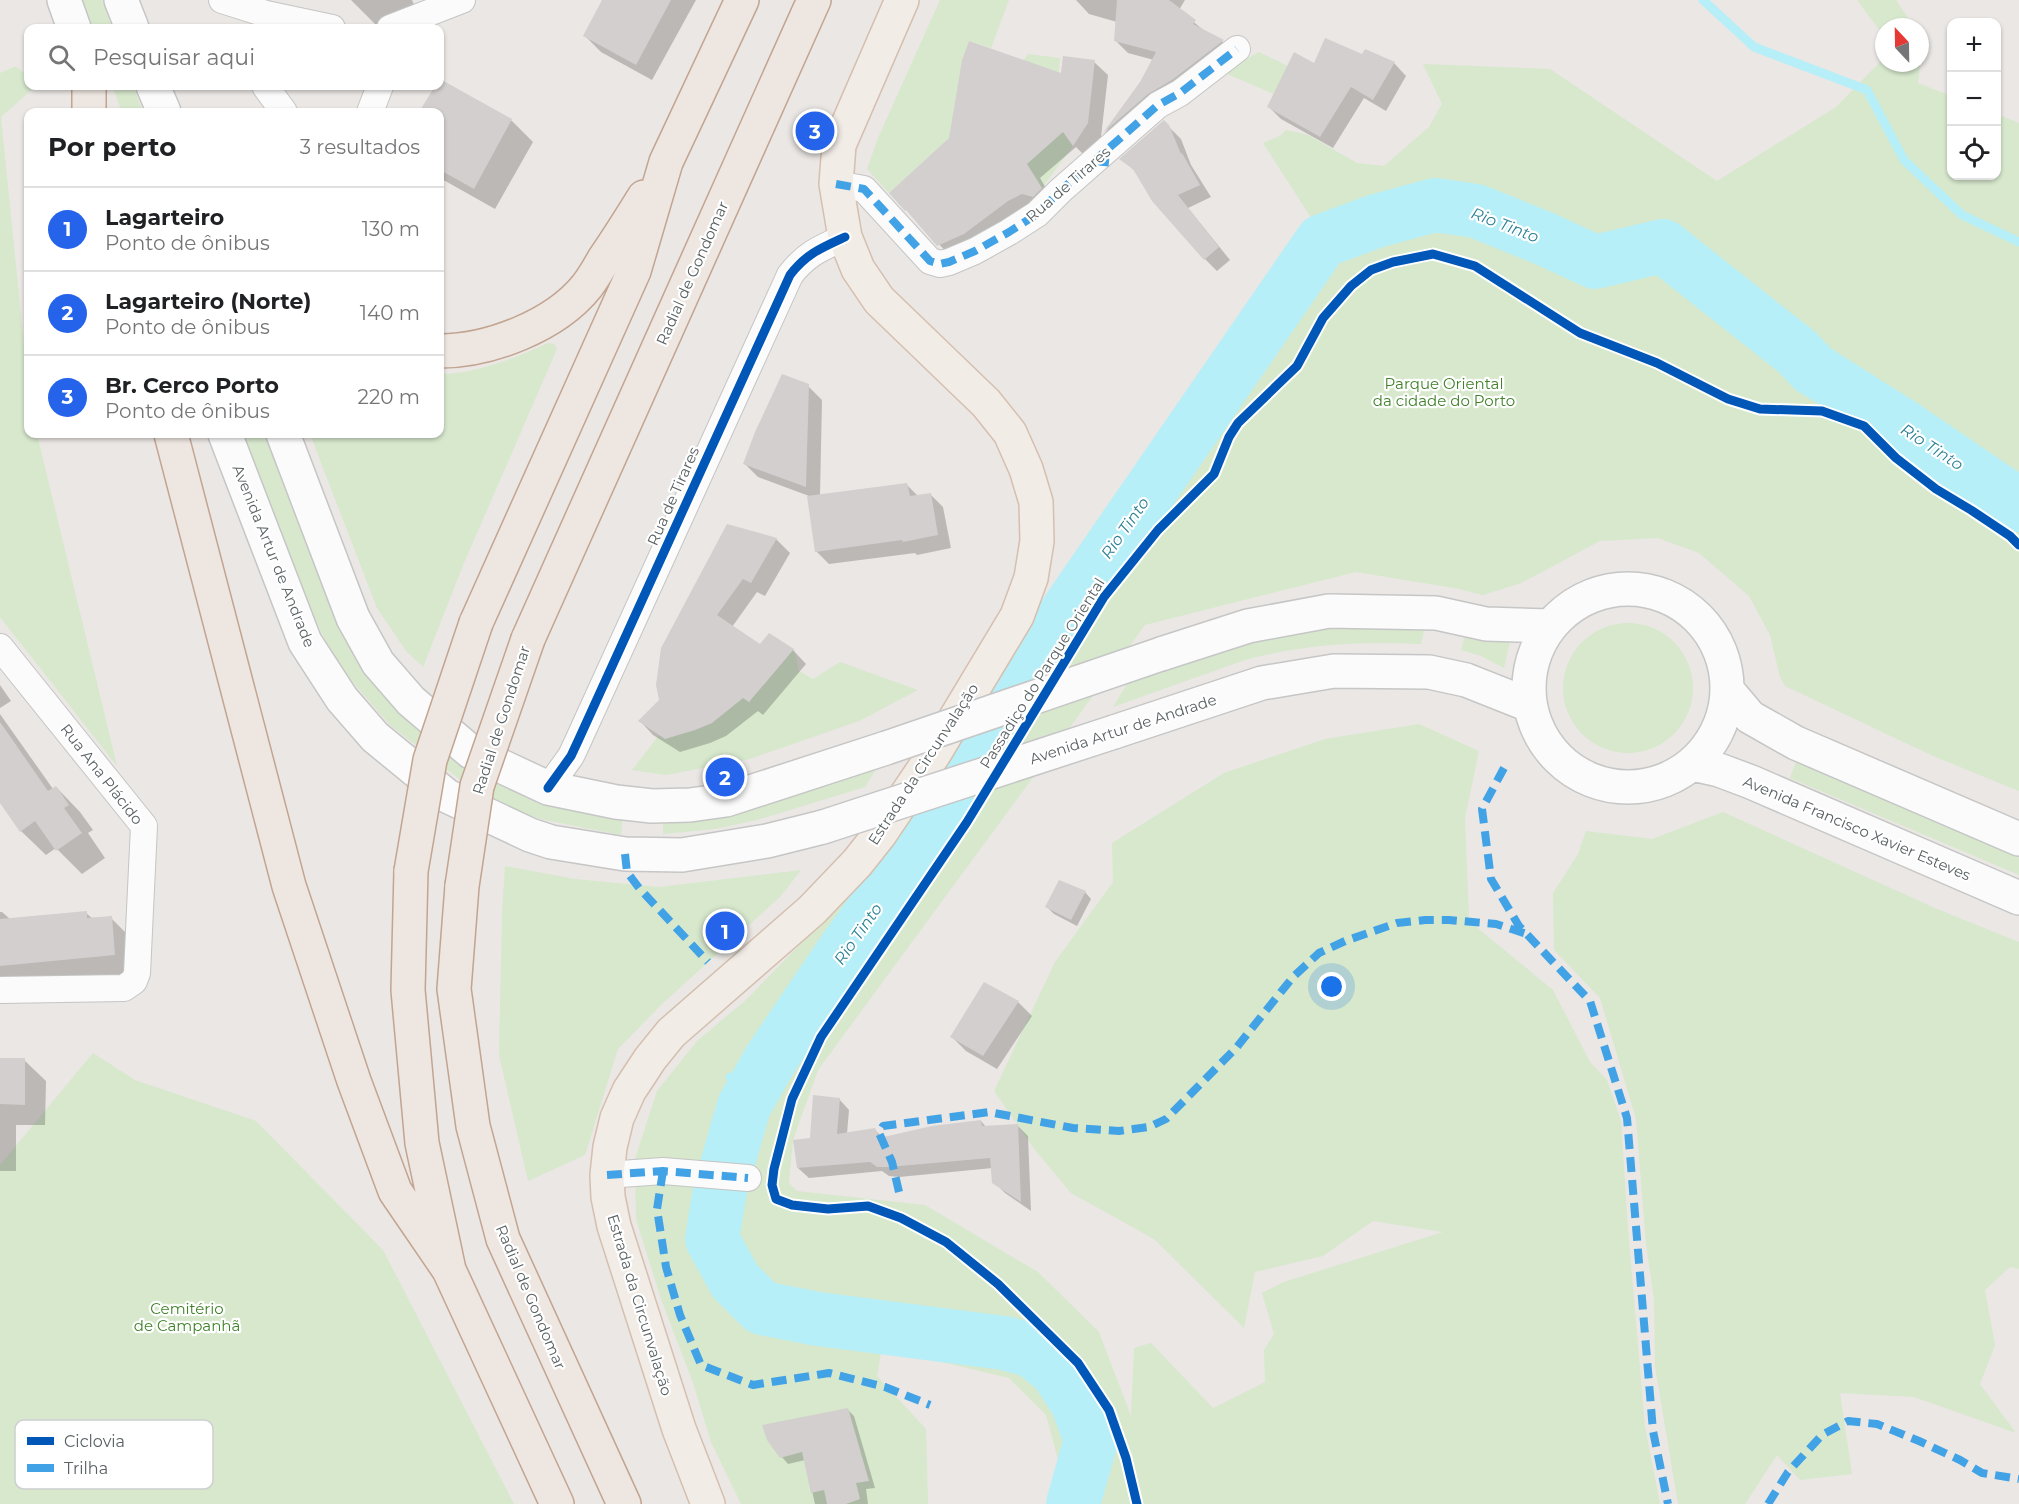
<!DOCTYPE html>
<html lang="pt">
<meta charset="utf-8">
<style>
body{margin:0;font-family:Montserrat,sans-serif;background:#f2f2f2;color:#202124}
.controls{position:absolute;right:18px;top:18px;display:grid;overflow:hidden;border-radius:12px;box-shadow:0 2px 4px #0004}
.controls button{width:54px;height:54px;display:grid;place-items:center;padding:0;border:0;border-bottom:2px solid #e0e0e0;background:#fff;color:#202124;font:30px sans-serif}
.compass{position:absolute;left:1875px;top:18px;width:54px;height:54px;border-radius:50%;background:#fff;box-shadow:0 2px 4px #0004;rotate:338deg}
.you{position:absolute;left:1332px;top:987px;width:21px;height:21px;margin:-15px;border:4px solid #fff;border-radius:50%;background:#1a73e8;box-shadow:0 0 0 9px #1a73e833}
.badge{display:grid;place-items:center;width:39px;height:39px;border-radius:50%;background:#2563eb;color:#fff;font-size:20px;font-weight:700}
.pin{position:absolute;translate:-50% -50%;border:3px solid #fff;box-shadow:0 2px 6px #0006}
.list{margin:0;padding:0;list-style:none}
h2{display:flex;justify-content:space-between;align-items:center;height:78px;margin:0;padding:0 24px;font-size:26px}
h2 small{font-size:20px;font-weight:400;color:#757577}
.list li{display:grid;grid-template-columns:39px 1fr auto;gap:18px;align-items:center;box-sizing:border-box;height:84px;padding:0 24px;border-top:2px solid #e0e0e0}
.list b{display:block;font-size:22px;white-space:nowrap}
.list p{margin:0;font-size:20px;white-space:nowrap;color:#757577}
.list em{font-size:20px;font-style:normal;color:#757577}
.icon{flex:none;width:33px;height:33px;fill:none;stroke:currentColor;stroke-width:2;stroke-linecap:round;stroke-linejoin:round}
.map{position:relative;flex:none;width:2019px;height:1504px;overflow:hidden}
.search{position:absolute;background:#fff;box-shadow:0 2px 4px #0004;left:24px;top:24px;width:420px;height:66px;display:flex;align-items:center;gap:15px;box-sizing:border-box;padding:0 21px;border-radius:12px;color:#757577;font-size:22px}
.panel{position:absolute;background:#fff;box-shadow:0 2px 4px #0004;left:24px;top:108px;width:420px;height:330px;border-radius:12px}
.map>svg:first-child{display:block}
.green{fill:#d7e8cd}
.shadow{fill:#0003}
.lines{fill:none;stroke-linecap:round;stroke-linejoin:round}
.stream{stroke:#b6eff7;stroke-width:9}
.river{stroke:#b6eff7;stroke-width:54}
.building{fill:#d2cfce}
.minor-casing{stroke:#c4c5c4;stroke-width:28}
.secondary-casing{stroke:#c6c6c6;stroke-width:36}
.primary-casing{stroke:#d5bfaf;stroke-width:36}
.motorway-casing{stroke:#c2a491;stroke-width:36}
.minor{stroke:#fcfbfb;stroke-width:26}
.secondary{stroke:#fcfbfb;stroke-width:33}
.primary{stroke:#f2ece7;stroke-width:33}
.motorway{stroke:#eee6e0;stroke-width:33}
.secondary-bridge-casing{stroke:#c6c6c6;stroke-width:36;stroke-linecap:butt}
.motorway-bridge-casing{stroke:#c2a491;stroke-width:36;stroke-linecap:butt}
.secondary-bridge{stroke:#fcfbfb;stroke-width:33}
.motorway-bridge{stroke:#eee6e0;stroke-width:33}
.quiet{stroke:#42a2e6;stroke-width:8;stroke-dasharray:15 8;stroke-linecap:butt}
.cycleway-casing{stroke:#fff;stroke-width:13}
.cycleway{stroke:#0057b8;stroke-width:9}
.labels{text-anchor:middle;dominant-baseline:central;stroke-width:4.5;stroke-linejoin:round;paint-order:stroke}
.street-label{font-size:15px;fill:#596163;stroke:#fff}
.park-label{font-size:15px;fill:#41822b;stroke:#fff}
.water-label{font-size:16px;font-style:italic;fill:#2b8095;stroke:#fff}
.key{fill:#fff;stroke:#cdd0d0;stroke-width:1.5}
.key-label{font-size:16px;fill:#596163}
</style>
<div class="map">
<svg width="2019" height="1504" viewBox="0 0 2019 1504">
<rect width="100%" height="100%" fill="#eae7e4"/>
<path class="green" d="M 81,0 L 102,0 L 112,28 L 91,28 Z
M 940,0 L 1009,0 L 991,48 L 969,41 L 962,60 L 949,138 L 889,193 L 867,169 L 878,138 Z
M 1857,0 L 1896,0 L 1914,27 L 1884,27 L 1884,36 Z
M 1920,37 L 1923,42 L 1918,83 L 1951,96 L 1952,176 L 1996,176 L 1997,114 L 2019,123 L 2019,791 L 1933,756 L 1785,686 L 1780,677 L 1770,635 L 1749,596 L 1699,553 L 1658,538 L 1600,541 L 1521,583 L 1483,595 L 1454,588 L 1356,572 L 1145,625 L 818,1070 L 793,1140 L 789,1183 L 797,1191 L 925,1205 L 1038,1272 L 1099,1332 L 1131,1416 L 1134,1348 L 1151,1343 L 1213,1408 L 1265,1382 L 1264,1350 L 1274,1334 L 1262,1293 L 1284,1282 L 1443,1232 L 1373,1221 L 1323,1256 L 1255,1272 L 1244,1328 L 1154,1239 L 1071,1193 L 1035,1150 L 994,1091 L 1055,962 L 1113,882 L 1112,843 L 1224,773 L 1325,739 L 1419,724 L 1479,751 L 1465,818 L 1469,921 L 1553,990 L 1590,1062 L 1607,1080 L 1621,1121 L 1628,1229 L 1645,1427 L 1660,1504 L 1049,1504 L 1059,1463 L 1046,1415 L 1009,1378 L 900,1352 L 881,1352 L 877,1376 L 926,1429 L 928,1504 L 741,1504 L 711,1442 L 693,1383 L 661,1299 L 636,1219 L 635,1159 L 657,1091 L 697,1041 L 746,1000 L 814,930 L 1044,632 L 1243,338 L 1319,230 L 1263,143 L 1280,136 L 1286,130 L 1308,135 L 1357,163 L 1384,166 L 1429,127 L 1442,104 L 1423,64 L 1550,69 L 1717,181 L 1836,107 L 1884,58 L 1884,63 L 1920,63 Z
M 1259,52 L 1288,66 L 1274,94 L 1227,74 L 1226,70 Z
M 1028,54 L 1060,58 L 1055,120 L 1073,146 L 1042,188 L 1027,164 L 1011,113 L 1024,60 Z
M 16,66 L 28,77 L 28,86 L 36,86 L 1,117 L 28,384 L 28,434 L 37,434 L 117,766 L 0,617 L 0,73 Z
M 112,86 L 133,86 L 143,112 L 122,112 Z
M 548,343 L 554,344 L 557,349 L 464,563 L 423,667 L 406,651 L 377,608 L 310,434 L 440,434 L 440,374 C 472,375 519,357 548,343 Z
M 243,434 L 265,434 L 329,602 L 380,687 L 623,813 L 621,835 L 545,820 L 511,810 L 467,785 L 390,725 L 343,671 L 326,642 L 306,599 Z
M1563 688a65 65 0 1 1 130 0a65 65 0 1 1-130 0Z
M 1306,627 L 1425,627 L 1421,644 C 1360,641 1304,644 1245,660 L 1113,707 L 1128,682 L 1240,641 Z
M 1465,635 L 1511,637 L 1504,668 L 1481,656 L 1461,650 Z
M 794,649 L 799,671 L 813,679 L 840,662 L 918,690 L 859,721 L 750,759 L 666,775 L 632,770 L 659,735 L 665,739 L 695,730 L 712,723 L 743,698 L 749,702 Z
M 883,758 L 865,787 L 757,820 L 715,829 L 663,834 L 663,816 Z
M 1796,762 L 2019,856 L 2019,875 L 1790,778 Z
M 1723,812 L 1937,909 L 2019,942 L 2019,1269 L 2010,1267 L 1985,1290 L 1995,1345 L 1980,1384 L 2016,1433 L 1914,1397 L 1840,1393 L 1852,1474 L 1800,1480 L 1777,1455 L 1745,1504 L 1678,1504 L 1655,1366 L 1654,1299 L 1646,1244 L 1636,1119 L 1600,998 L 1554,950 L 1553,893 L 1578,854 L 1586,831 L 1652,839 Z
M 505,866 L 575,879 L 659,887 L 801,870 L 780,897 L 662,1004 L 618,1049 L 585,1155 L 528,1181 L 499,1055 L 502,913 Z
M 93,1053 L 135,1080 L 256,1121 L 383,1250 L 514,1504 L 0,1504 L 0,1165 Z"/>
<path class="shadow" d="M 351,0 L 412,0 L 424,27 L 379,28 Z
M 604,0 L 696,0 L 652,80 L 601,52 L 585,36 Z
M 1076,0 L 1185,0 L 1179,10 L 1207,33 L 1223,42 L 1235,54 L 1117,145 L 1105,133 L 1141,83 L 1154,60 L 1128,53 L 1116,41 L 1117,22 L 1089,14 Z
M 1362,55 L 1394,63 L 1406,76 L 1386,111 L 1364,98 L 1333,148 L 1281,119 L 1269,107 L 1315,65 Z
M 1094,62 L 1108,75 L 1101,137 L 1087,158 L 1076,147 L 1040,178 L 1054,202 L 952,258 L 891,193 L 1062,75 Z
M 440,81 L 512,121 L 533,142 L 495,209 L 440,178 L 440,112 L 421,112 L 436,86 L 440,86 Z
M 1164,122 L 1181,139 L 1191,165 L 1211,197 L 1188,208 L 1230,260 L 1217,271 L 1205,259 L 1138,174 L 1122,159 Z
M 808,386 L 822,400 L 820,495 L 906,484 L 918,496 L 930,494 L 943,507 L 951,548 L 917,555 L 915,553 L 829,564 L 816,551 L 809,496 L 758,477 L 744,463 Z
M 776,539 L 790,553 L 765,596 L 757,592 L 732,627 L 760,646 L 793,650 L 806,664 L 763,715 L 758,711 L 726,736 L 710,743 L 680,752 L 653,735 L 640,721 L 660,700 L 663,648 Z
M 0,685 L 11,701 L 0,708 Z
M 0,714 L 53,789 L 56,787 L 80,812 L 93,830 L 88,833 L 105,858 L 82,874 L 56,848 L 46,855 L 21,831 L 0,801 Z
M 1085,892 L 1091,899 L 1077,926 L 1054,914 L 1047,907 Z
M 0,912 L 2,912 L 10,919 L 86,913 L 93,919 L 111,918 L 132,939 L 135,976 L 0,988 Z
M 985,984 L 1018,1002 L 1032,1016 L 997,1069 L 966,1051 L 952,1037 Z
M 0,1060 L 24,1060 L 46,1081 L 45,1125 L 16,1125 L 16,1171 L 0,1171 Z
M 839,1099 L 849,1110 L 847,1134 L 874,1129 L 883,1138 L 981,1121 L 986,1127 L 1018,1126 L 1028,1136 L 1031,1211 L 1005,1193 L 994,1182 L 993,1168 L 899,1177 L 889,1176 L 882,1171 L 809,1178 L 798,1168 L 812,1139 Z
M 847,1409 L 854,1416 L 875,1488 L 866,1489 L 868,1504 L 815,1504 L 805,1460 L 788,1464 L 782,1457 Z"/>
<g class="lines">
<path class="stream" d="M 1703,0 L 1754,47 L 1867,90 L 1904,160 L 1962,215 L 2019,242
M 730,1077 L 744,1106"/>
<path class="river" d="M 1073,1504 L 1091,1440 L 1077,1402 L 1057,1371 L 1033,1351 L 1004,1343 L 818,1319 L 762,1308 L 735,1281 L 712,1239 L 720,1190 L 744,1106 L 770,1060 L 843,952 L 910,859 L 1068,610 L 1322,241 L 1376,221 L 1435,205 L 1476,211 L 1543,238 L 1595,262 L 1663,246 L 1797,352 L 1813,369 L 1903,426 L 2019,505"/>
</g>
<path class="building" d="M 602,0 L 671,0 L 636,65 L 583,36 Z
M 1117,0 L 1169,0 L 1196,20 L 1193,24 L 1224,40 L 1172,80 L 1148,94 L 1103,133 L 1140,82 L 1156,52 L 1114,41 Z
M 1325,38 L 1362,54 L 1365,49 L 1395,62 L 1373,100 L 1351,87 L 1320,137 L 1267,107 L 1294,52 L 1314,63 Z
M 969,41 L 1061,73 L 1063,56 L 1095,60 L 1088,123 L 1073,146 L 1063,132 L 1027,164 L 1042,188 L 1033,197 L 1022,194 L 1008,201 L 964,234 L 937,246 L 906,210 L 905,211 L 889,193 L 949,138 L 962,60 Z
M 440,79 L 512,119 L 474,189 L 440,170 L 440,112 L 419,112 L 435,86 L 440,86 Z
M 1164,120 L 1169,125 L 1181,154 L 1182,153 L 1200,185 L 1178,195 L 1219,247 L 1204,260 L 1152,201 L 1133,169 L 1119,159 Z
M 782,374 L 809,384 L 806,487 L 743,464 L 755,432 Z
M 907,483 L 910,496 L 931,493 L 938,535 L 903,542 L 902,540 L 815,552 L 807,496 Z
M 727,524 L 777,538 L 751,583 L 743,579 L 717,615 L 760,644 L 769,633 L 794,649 L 749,702 L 743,698 L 712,723 L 695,730 L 665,739 L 638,721 L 659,700 L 656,685 L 661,648 Z
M 0,722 L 48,791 L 56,786 L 69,805 L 64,808 L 82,833 L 56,851 L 35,821 L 20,832 L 0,803 Z
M 1059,880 L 1086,891 L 1071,920 L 1045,907 Z
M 87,911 L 87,918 L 112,916 L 115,955 L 0,966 L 0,919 Z
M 984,982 L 1019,1001 L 983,1056 L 950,1037 Z
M 0,1058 L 25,1058 L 25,1105 L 0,1104 Z
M 813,1095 L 840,1098 L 837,1134 L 875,1128 L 879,1138 L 932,1126 L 981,1120 L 982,1126 L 1018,1124 L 1021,1202 L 992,1183 L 990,1158 L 889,1167 L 877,1167 L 870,1162 L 797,1168 L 793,1140 L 810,1138 Z
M 848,1408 L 869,1481 L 856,1483 L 860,1499 L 846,1504 L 827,1504 L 824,1490 L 811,1493 L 802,1452 L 780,1458 L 767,1440 L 762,1425 Z"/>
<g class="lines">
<g class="minor-casing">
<path id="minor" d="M 222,0 L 266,14 L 332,28
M 390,28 L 462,0
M 265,86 L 284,112
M 370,112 L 380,86
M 836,184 L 864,189 L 930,261 L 940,264 L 949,262 L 975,251 L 1009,232 L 1037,214 L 1060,191 L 1158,105 L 1180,93 L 1237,49
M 0,647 L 144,826 L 137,973 L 134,981 L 124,988 L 0,990
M 548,788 L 571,756 L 578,741 L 790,275 C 806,254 821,248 845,237
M 607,1175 L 663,1171 L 748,1178"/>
</g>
<g class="secondary-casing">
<path id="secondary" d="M 64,0 L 74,28
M 121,0 L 132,28
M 153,86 L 164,112
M 225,434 L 305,642 L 342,699 L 375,737 L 447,796 L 530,835 L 551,842 L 625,854 L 682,855 L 767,841 L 823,827
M 283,434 L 353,618 L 378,663 L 411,701 L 471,752 L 548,788 L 616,802 L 652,806 L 690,805 L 726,800 L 886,748
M1529 688a99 99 0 1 1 198 0a99 99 0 1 1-198 0Z
M 1161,654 L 1248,626 L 1329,611 L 1436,613 L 1486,624 L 1549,626
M 1728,691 L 1750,717 L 1796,743 L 2019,839
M 1114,732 L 1262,683 L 1334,671 L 1429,672 L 1466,680 L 1529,705
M 1692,764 L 1719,770 L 1751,782 L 2019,898"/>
</g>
<g class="primary-casing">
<path id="primary" d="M 708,1504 L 679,1429 L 614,1226 L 608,1197 L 607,1175 L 610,1147 L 617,1118 L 629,1091 L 650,1059 L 671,1033 L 812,910 L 857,863 L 880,834 L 934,754 L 1017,616 L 1031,578 L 1037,541 L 1036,502 L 1026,469 L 1010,433 L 986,403 L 879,300 L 858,269 L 845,237 L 836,184 L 839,145 L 902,0"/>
</g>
<g class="motorway-casing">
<path id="motorway" d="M 89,86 L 89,112
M 440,351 C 489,351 555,326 587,286 C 593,278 599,268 604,259 C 618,239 631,218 644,197
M 171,434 L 289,886 L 354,1081 L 395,1191 L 449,1270
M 476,623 L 634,271 L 666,162 L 742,0
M 528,639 L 814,0
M 411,871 L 408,990 L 422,1143 L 449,1270 L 557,1504
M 462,886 L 454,989 L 473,1126 L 503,1239 L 624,1504"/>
</g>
<use href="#minor" class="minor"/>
<use href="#secondary" class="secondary"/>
<use href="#primary" class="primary"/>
<use href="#motorway" class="motorway"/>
<g class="secondary-bridge-casing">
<path id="secondary-bridge" d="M 886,748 L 1161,654
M 823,827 L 1114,732"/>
</g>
<g class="motorway-bridge-casing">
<path id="motorway-bridge" d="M 411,871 L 430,760 L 476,623
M 462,886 L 477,786 L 528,639"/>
</g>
<use href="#secondary-bridge" class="secondary-bridge"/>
<use href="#motorway-bridge" class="motorway-bridge"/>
<path class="quiet" d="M 1094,161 L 1113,163
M 836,184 L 864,189 L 930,261 L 940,264 L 949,262 L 975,251 L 1009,232 L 1037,214 L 1060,191 L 1158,105 L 1180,93 L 1237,49
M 1504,768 L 1482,809 L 1491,879 L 1519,926 L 1590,1001 L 1627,1118 L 1653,1431 L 1668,1504
M 625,854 L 627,872 L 639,888 L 708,962
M 663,1171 L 657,1209 L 666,1267 L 680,1315 L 701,1365 L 753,1385 L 829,1373 L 885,1387 L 930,1405
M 607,1175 L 663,1171 L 748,1178
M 899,1192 L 892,1162 L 879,1133 L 883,1126 L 989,1112 L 1073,1128 L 1119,1131 L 1149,1127 L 1166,1119 L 1236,1048 L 1293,977 L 1319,953 L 1345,941 L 1397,923 L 1425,920 L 1449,920 L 1496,924 L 1527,934
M 1768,1504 L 1788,1472 L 1822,1435 L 1848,1421 L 1877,1424 L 1919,1441 L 1960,1460 L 1982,1473 L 2019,1479"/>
<g class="cycleway-casing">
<path id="cycleway" d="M 548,788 L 571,756 L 578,741 L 790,275 C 806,254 821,248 845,237
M 1137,1504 L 1126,1458 L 1109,1410 L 1078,1363 L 998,1284 L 946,1242 L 901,1218 L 868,1206 L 828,1209 L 792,1205 L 776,1199 L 772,1185 L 774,1169 L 792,1099 L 821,1037 L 967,822 L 1104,597 L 1158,530 L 1214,474 L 1229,437 L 1238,423 L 1297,366 L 1323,318 L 1351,286 L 1371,270 L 1393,262 L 1433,254 L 1475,266 L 1580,333 L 1657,363 L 1728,399 L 1760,409 L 1822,411 L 1864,426 L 1896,458 L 1936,489 L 1971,510 L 2010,536 L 2019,545"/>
</g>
<use href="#cycleway" class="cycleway"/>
</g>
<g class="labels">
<g class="street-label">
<text transform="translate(1068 184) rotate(-41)">Rua de Tirares</text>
<text transform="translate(692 273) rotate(-66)">Radial de Gondomar</text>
<text transform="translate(673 496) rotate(-66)">Rua de Tirares</text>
<text transform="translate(274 556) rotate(68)">Avenida Artur de Andrade</text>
<text transform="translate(1042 673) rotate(-58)">Passadiço do Parque Oriental</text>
<text transform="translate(501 720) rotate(-72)">Radial de Gondomar</text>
<text transform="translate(1123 729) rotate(-18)">Avenida Artur de Andrade</text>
<text transform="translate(923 764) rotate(-57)">Estrada da Circunvalação</text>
<text transform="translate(102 774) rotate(52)">Rua Ana Plácido</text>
<text transform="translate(1857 828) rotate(23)">Avenida Francisco Xavier Esteves</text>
<text transform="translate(531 1297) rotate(67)">Radial de Gondomar</text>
<text transform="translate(640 1305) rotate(73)">Estrada da Circunvalação</text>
</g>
<g class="park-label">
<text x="1444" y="383">Parque Oriental<tspan x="1444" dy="17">da cidade do Porto</tspan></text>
<text x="187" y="1308">Cemitério<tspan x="187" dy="17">de Campanhã</tspan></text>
</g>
<g class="water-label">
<text transform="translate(1505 225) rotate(21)">Rio Tinto</text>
<text transform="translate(1932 447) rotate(33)">Rio Tinto</text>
<text transform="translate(1125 528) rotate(-55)">Rio Tinto</text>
<text transform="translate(858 934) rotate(-55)">Rio Tinto</text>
</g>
</g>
<rect x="15" y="1420" width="198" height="69" rx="9" class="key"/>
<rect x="27" y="1437" width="27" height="8" fill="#0057b8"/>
<rect x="27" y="1464" width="27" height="8" fill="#42a2e6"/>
<g class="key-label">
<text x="64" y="1447">Ciclovia</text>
<text x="64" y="1474">Trilha</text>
</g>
</svg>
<div class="controls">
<button>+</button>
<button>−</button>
<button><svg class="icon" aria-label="locate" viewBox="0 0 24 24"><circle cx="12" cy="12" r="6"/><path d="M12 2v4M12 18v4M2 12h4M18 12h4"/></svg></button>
</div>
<svg class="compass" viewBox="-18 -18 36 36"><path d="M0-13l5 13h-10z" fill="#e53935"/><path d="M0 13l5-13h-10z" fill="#757577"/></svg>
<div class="you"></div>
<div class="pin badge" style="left:725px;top:931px">1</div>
<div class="pin badge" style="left:725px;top:777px">2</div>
<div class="pin badge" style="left:815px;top:131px">3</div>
<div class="search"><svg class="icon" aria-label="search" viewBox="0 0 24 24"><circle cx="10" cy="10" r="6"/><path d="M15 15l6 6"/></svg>Pesquisar aqui</div>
<section class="panel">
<h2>Por perto<small>3 resultados</small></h2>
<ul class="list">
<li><span class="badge">1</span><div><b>Lagarteiro</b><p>Ponto de ônibus</p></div><em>130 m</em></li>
<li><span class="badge">2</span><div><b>Lagarteiro (Norte)</b><p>Ponto de ônibus</p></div><em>140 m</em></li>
<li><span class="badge">3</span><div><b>Br. Cerco Porto</b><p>Ponto de ônibus</p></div><em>220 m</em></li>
</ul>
</section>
</div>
